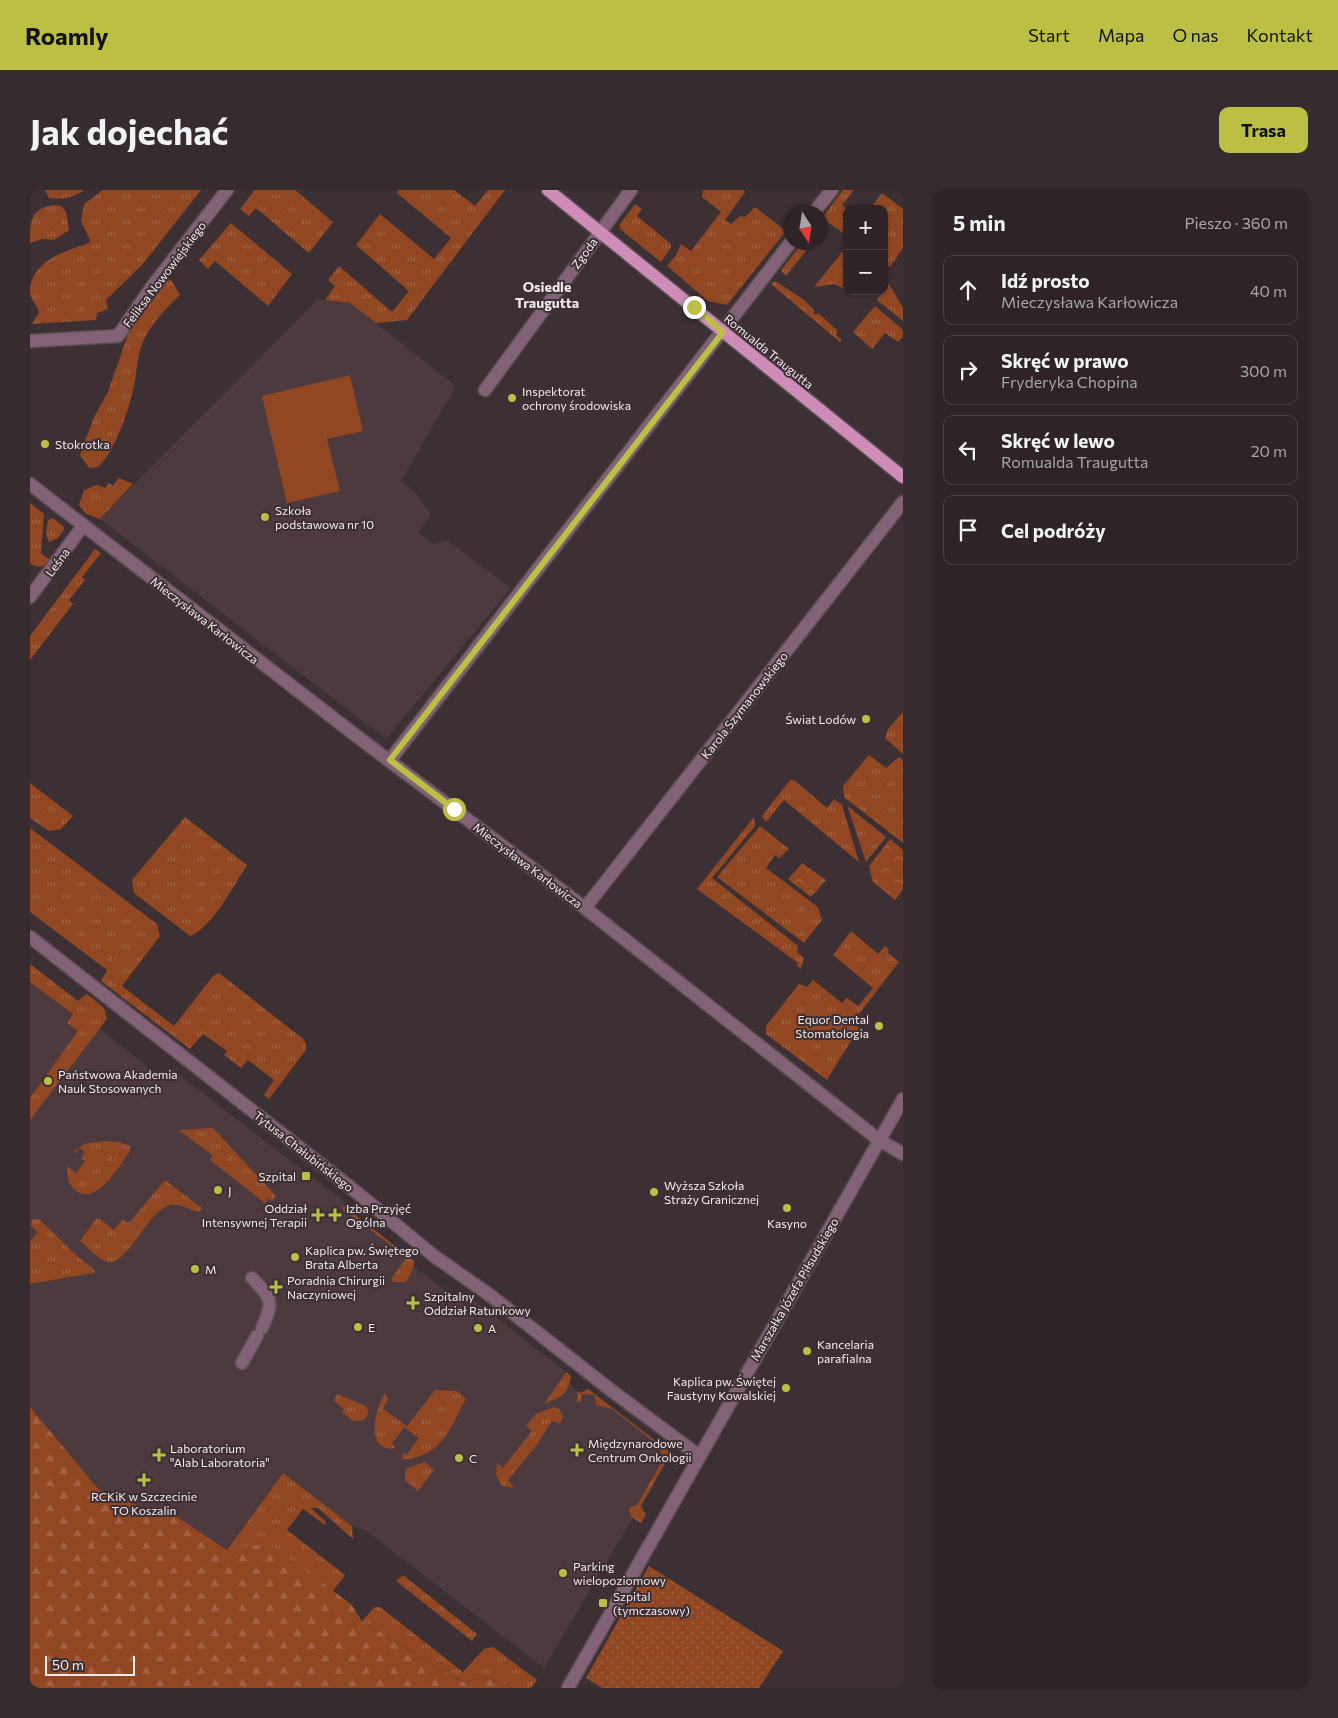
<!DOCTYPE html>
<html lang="pl">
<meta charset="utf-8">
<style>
body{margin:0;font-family:Commissioner,sans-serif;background:#362c2f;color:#f1f3f6}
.controls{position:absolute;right:15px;top:15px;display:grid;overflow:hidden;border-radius:10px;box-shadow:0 1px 4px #0004}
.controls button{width:45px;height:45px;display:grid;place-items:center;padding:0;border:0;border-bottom:1px solid #494144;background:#2e2427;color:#f1f3f6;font:25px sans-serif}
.compass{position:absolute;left:753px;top:15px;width:45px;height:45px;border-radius:50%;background:#2e2427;box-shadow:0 1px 4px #0004;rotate:168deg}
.scale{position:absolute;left:15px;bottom:12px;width:90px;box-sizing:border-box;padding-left:5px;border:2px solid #f3eaec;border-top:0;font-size:14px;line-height:18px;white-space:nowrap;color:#f3eaec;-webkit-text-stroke:4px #3d3034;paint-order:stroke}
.stop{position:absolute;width:15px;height:15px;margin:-11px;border:4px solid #bbc044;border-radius:50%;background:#fff}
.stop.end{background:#bbc044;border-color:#fff;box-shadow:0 1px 5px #0008}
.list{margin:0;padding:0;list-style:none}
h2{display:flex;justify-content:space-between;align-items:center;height:65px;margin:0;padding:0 20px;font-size:21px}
h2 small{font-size:16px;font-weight:400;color:#a7a4a7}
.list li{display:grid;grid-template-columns:32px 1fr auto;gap:15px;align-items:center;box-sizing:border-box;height:70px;margin:0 10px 10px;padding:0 10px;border:1px solid #494144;border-radius:10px}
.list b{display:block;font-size:19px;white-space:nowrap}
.list p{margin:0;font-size:16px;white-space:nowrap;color:#a7a4a7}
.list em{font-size:16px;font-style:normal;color:#a7a4a7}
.icon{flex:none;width:28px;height:28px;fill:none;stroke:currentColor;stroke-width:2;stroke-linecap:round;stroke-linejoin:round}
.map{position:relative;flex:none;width:873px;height:1498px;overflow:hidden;border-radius:10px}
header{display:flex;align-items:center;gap:30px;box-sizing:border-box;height:70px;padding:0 25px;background:#bbc044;color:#111}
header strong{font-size:24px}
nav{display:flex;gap:28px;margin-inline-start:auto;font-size:18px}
.intro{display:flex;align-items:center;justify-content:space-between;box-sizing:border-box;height:120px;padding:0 30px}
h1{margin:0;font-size:35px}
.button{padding:12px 22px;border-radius:10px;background:#bbc044;color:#111;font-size:18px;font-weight:700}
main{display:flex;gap:30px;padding:0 30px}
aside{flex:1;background:#2e2427;border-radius:10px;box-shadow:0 1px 4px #0004}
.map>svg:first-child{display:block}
.built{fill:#4c3a3f}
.grass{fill:url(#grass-tufts)}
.forest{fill:url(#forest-firs)}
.park{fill:url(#park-crowns)}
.garden{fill:url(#garden-dots)}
.pitch{fill:#904722}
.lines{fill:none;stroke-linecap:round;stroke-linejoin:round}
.minor-casing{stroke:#5a4e51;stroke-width:15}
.major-casing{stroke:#5a4e51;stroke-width:15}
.minor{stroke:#836277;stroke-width:12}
.major{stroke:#cf8cb9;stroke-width:12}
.route{stroke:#bbc044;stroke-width:6}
.poi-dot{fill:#bbc044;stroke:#3d3034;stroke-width:2}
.labels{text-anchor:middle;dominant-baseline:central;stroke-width:4;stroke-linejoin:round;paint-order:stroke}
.street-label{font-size:12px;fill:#f3eaec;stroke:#3d3034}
.poi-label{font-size:12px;fill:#f3eaec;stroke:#3d3034;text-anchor:start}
.neighbourhood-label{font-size:14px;font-weight:bold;fill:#f3eaec;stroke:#3d3034}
</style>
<header>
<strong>Roamly</strong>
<nav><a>Start</a><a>Mapa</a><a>O nas</a><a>Kontakt</a></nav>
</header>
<div class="intro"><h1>Jak dojechać</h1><a class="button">Trasa</a></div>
<main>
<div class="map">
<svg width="873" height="1498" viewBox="0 0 873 1498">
<defs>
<pattern id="grass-tufts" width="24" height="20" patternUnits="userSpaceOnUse" patternTransform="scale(1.25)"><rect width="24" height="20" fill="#904722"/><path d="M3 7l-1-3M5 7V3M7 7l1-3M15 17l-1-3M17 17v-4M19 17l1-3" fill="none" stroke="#a06242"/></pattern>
<pattern id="forest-firs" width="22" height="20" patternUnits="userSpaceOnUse" patternTransform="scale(1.25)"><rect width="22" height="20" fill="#904722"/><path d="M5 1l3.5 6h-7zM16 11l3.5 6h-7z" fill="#a06242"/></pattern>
<pattern id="park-crowns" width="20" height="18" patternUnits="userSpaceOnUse" patternTransform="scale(1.25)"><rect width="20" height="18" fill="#904722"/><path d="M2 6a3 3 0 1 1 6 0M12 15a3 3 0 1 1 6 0" fill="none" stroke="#a06242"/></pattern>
<pattern id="garden-dots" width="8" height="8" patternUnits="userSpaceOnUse" patternTransform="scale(1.25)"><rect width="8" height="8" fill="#904722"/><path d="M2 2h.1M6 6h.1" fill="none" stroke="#a06242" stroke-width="1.8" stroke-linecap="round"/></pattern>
</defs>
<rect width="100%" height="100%" fill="#3d3034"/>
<path class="built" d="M 288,109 L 320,113 L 426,196 L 371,291 L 385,302 L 401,325 L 388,342 L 403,354 L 417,350 L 481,398 L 356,549 L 70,329 Z
M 0,774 L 69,838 L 135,891 L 144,881 L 274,981 L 272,983 L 279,989 L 281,986 L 315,1012 L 314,1016 L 380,1068 L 378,1072 L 435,1115 L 441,1108 L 540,1185 L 540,1194 L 547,1201 L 551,1203 L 558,1199 L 641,1263 L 514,1478 L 335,1340 L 322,1336 L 253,1283 L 169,1397 L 0,1280 Z"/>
<path class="grass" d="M 15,0 L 54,0 C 43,8 31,10 19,8 Z
M 73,0 L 171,0 L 112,75 L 76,110 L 78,119 L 67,123 L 66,130 L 2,134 L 9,123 C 8,115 0,110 0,102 C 0,71 35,61 59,53 L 60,50 L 51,31 L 54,14 Z
M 225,0 L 265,0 L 303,32 L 279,63 L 226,18 L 219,26 L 210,19 Z
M 369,0 L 424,0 L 445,16 L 458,0 L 475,0 L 377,130 L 346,133 L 320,113 L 295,110 L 305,96 L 298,90 L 309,76 L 362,122 L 379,101 L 326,55 L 350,24 L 404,69 L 421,48 L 367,3 Z
M 673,0 L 714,0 L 715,2 L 695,30 L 701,34 L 710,26 L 715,27 L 725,17 L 756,41 L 697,115 L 678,111 L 637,76 L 646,65 L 651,54 L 661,61 L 691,22 L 672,7 Z
M 813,0 L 824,0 L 812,15 L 817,19 L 817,46 L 792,28 Z
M 852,3 L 873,19 L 873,58 L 860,77 L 854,73 L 854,19 L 840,19 Z
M 605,14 L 612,19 L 607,26 L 641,54 L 641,57 L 631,72 L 590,39 L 590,34 Z
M 24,15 L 31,16 L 36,22 L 39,40 L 24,50 L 12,49 L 0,53 C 0,31 0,19 24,15 Z
M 201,33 L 262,84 L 238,116 L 185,71 L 178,79 L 169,70 Z
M 773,52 L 782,53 L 756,86 L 751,80 Z
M 817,56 L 817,100 L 805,94 L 784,97 Z
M 138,89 L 142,91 L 150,105 C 135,119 120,135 112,154 C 107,167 107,181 104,196 C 100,217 85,262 68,277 L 59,278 L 50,265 L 64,227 L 78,202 L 99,141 Z
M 745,91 L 773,109 L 784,120 L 783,123 L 786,125 L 788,123 L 808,141 L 806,145 L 812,150 L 810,152 L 741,94 Z
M 859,94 L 873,118 L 873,131 L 847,110 Z
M 845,116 L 873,140 L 873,146 L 868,152 L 855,143 L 842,159 L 823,142 Z
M 89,288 L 103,294 L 70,329 L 56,324 L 49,315 L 54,300 L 67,295 L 75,298 L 79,293 L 83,296 Z
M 0,313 L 14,324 L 11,363 L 21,371 C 14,377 8,379 0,373 Z
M 23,328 L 33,336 L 34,340 L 28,348 L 19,352 L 16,344 L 18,330 Z
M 65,359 L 71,363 L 52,387 L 55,390 L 39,410 L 43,414 L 0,470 L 0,446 Z
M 873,522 L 873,564 L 855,548 L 858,539 Z
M 839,565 L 856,578 L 869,567 L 873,570 L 873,653 L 814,607 L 813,596 Z
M 760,590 L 764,590 L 797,618 L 804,609 L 812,615 L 829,672 L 754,610 L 736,632 L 732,626 Z
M 0,593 L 43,626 L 31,639 L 19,641 L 0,628 Z
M 819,617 L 856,647 L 836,672 L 818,618 Z
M 155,627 L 217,675 C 203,696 183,737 160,746 L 104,703 L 102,690 Z
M 724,627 L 725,636 L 682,688 L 768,756 L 767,762 L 774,768 L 771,779 L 767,776 L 768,773 L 667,699 Z
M 730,636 L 759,659 L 749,668 L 745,665 L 736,678 L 788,717 L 792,730 L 774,753 L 687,687 Z
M 0,638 L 127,734 L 130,746 L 92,796 L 144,836 L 183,786 L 189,783 L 272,848 L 276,853 L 276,860 L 239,909 L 234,905 L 244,890 L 218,870 L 211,878 L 194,865 L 197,861 L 173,844 L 160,859 L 71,791 L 77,780 L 0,722 Z
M 821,741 L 848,764 L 855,756 L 859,760 L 858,763 L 869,772 L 822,833 L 829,838 L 797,890 L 736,844 L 736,836 L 769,794 L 777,797 L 783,790 L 812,813 L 817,808 L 828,816 L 843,798 L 803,765 Z
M 0,774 L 48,811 L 57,804 L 74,818 L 77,829 L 0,930 L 0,908 L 48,841 L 37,833 L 43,824 L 0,792 Z
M 183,938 L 246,1006 L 242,1011 L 239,1008 L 235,1013 L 180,970 L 183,966 L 149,940 Z
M 74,951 L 89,952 L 100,956 L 100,961 C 90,975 67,1016 46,1001 C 38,996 37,985 37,976 L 46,983 L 55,971 L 51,968 L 55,962 L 50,958 L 46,963 L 44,962 L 54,954 Z
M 135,990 L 172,1018 L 169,1022 C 159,1020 152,1013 140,1015 C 118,1020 97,1076 78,1072 C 68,1070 57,1057 50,1051 L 66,1029 L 69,1028 L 84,1040 L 92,1030 L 99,1033 Z
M 314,1016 L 384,1071 L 384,1076 L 376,1092 L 364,1092 L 361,1089 L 377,1067 L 312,1019 Z
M 3,1029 L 9,1029 L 48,1067 L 65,1080 L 63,1083 L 0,1094 L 0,1052 L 8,1042 L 0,1035 Z
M 536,1182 L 541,1186 C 539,1203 531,1208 515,1213 Z
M 558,1199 L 648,1268 L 647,1275 L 637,1270 L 611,1316 L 616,1325 L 611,1333 L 601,1327 L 599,1318 L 607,1315 L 634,1268 L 627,1254 L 582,1219 L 566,1215 L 565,1205 L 552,1204 L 551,1212 L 547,1212 L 547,1201 L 551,1203 Z
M 405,1200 L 427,1201 L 436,1209 C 423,1232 415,1259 387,1267 C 382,1268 377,1270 372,1269 L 373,1263 L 376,1265 L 389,1248 L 374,1237 L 362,1254 L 365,1257 L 362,1259 C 334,1257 346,1218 355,1203 L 358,1209 L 353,1219 L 377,1236 Z
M 307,1204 L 336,1216 C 340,1222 338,1228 331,1231 L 323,1231 L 312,1222 L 314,1219 L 304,1211 Z
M 524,1217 L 529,1219 L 533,1226 L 530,1234 L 522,1231 L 506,1256 L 478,1290 L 484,1298 L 472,1296 L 466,1285 L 467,1273 L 473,1278 L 502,1241 L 496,1236 L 506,1224 Z
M 395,1272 L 404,1280 L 388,1301 L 375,1290 L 375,1282 L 377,1278 Z
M 253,1283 L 322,1336 L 323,1349 L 288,1318 L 281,1318 L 296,1332 L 295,1335 L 273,1319 L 257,1340 L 315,1385 L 303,1401 L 243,1371 L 197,1360 Z
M 373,1385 L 447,1444 L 442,1451 L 366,1391 Z
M 345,1417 L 350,1417 L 433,1482 L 454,1459 L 463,1457 L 507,1490 L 501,1498 L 483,1498 L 456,1487 L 432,1492 L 332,1431 Z"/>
<path class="forest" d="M 0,1217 L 69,1300 L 123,1322 L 141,1323 L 197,1360 L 238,1353 L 321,1414 L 332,1431 L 432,1492 L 456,1487 L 483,1498 L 0,1498 Z"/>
<path class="park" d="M 860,649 L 873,660 L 873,700 L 865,710 L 843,692 L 839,676 Z
M 772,673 L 796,690 L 781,707 L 758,689 Z"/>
<path class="garden" d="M 619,1376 L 753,1461 L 729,1498 L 572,1498 L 556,1488 Z"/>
<path class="pitch" d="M 320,185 L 333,241 L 297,249 L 310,301 L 257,313 L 232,206 Z"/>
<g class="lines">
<g class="minor-casing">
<path id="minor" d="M 784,22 L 802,0
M 0,151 L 88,146 L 121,98 L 197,0
M 455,200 L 601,0
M 0,294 L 333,551 L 555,718 L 849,950 L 873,964
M 0,407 L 53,336
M 360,570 L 761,52
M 555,718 L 873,312
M 0,747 L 325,1001 L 404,1066 L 461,1106 L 582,1201 L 668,1265
M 222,1088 C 242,1109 244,1111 232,1138
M 212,1173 L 227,1146
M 538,1498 L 873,909"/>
</g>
<g class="major-casing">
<path id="major" d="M 518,0 L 873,287"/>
</g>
<use href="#minor" class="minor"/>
<use href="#major" class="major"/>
</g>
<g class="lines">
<path class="route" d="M 424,619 L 360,570 L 693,142 L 664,117"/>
</g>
<g class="poi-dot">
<circle cx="482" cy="208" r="5"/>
<circle cx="15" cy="254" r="5"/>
<circle cx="235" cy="327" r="5"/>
<circle cx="836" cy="529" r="5"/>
<circle cx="849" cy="836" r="5"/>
<circle cx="18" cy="891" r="5"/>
<rect x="271" y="981" width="10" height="10" rx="2.5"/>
<circle cx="188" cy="1000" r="5"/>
<circle cx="624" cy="1002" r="5"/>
<circle cx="757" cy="1018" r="5"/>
<path d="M285.5 1017.5h5v5h5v5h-5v5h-5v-5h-5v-5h5z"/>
<path d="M302.5 1017.5h5v5h5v5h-5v5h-5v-5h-5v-5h5z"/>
<circle cx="265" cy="1067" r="5"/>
<circle cx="165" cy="1079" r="5"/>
<path d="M243.5 1089.5h5v5h5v5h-5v5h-5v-5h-5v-5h5z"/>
<path d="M380.5 1105.5h5v5h5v5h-5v5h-5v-5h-5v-5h5z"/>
<circle cx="328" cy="1137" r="5"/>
<circle cx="448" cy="1138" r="5"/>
<circle cx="777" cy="1161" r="5"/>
<circle cx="756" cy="1198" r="5"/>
<path d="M544.5 1252.5h5v5h5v5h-5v5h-5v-5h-5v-5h5z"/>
<path d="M126.5 1257.5h5v5h5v5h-5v5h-5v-5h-5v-5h5z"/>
<circle cx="429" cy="1268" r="5"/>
<path d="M111.5 1282.5h5v5h5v5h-5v5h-5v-5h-5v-5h5z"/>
<circle cx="533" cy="1383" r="5"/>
<rect x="568" y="1408" width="10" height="10" rx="2.5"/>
</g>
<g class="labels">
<g class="street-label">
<text transform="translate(554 63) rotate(-54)">Zgoda</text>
<text transform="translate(134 84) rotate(-53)">Feliksa Nowowiejskiego</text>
<text transform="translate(739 161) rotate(39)">Romualda Traugutta</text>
<text transform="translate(27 372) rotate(-54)">Leśna</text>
<text transform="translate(175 430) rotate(38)">Mieczysława Karłowicza</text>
<text transform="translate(714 515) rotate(-52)">Karola Szymanowskiego</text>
<text transform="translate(498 675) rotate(37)">Mieczysława Karłowicza</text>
<text transform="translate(274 961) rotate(38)">Tytusa Chałubińskiego</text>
<text transform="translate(764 1099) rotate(-60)">Marszałka Józefa Piłsudskiego</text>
</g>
<g class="poi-label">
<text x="492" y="201">Inspektorat<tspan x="492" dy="14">ochrony środowiska</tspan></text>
<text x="25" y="254">Stokrotka</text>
<text x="245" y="320">Szkoła<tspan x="245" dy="14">podstawowa nr 10</tspan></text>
<text x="826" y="529" text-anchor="end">Świat Lodów</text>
<text x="839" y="829" text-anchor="end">Equor Dental<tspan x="839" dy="14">Stomatologia</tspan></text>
<text x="28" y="884">Państwowa Akademia<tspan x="28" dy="14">Nauk Stosowanych</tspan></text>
<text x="266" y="986" text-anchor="end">Szpital</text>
<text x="634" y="995">Wyższa Szkoła<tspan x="634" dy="14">Straży Granicznej</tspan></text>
<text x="198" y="1000">J</text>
<text x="277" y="1018" text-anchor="end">Oddział<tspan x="277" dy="14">Intensywnej Terapii</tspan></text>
<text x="316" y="1018">Izba Przyjęć<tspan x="316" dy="14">Ogólna</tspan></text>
<text x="757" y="1033" text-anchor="middle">Kasyno</text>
<text x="275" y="1060">Kaplica pw. Świętego<tspan x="275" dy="14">Brata Alberta</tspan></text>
<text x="175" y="1079">M</text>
<text x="257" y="1090">Poradnia Chirurgii<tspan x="257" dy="14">Naczyniowej</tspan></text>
<text x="394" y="1106">Szpitalny<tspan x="394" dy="14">Oddział Ratunkowy</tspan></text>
<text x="338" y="1137">E</text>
<text x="458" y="1138">A</text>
<text x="787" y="1154">Kancelaria<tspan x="787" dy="14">parafialna</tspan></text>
<text x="746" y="1191" text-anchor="end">Kaplica pw. Świętej<tspan x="746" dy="14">Faustyny Kowalskiej</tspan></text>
<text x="558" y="1253">Międzynarodowe<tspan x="558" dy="14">Centrum Onkologii</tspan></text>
<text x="140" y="1258">Laboratorium<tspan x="140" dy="14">"Alab Laboratoria"</tspan></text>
<text x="439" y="1268">C</text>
<text x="114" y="1306" text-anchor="middle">RCKiK w Szczecinie<tspan x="114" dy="14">TO Koszalin</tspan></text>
<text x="543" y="1376">Parking<tspan x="543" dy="14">wielopoziomowy</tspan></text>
<text x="583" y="1406">Szpital<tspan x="583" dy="14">(tymczasowy)</tspan></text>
</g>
<g class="neighbourhood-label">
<text x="517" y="96">Osiedle<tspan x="517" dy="16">Traugutta</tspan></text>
</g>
</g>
</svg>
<div class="controls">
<button>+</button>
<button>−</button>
</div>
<svg class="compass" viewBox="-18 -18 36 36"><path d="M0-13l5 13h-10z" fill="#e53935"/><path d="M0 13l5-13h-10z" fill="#a7a4a7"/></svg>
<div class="scale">50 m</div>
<div class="stop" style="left:424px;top:619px"></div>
<div class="stop end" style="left:664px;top:117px"></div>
</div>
<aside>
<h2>5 min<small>Pieszo · 360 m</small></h2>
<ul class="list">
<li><svg class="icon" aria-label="ahead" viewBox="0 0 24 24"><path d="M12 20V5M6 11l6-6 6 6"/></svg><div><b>Idź prosto</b><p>Mieczysława Karłowicza</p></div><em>40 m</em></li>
<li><svg class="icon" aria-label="right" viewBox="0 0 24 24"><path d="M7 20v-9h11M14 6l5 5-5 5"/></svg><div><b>Skręć w prawo</b><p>Fryderyka Chopina</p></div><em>300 m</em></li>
<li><svg class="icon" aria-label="left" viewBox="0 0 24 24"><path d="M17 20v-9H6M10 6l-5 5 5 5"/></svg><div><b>Skręć w lewo</b><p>Romualda Traugutta</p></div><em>20 m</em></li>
<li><svg class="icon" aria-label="arrive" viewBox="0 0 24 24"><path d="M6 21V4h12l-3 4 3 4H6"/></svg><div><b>Cel podróży</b></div></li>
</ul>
</aside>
</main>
